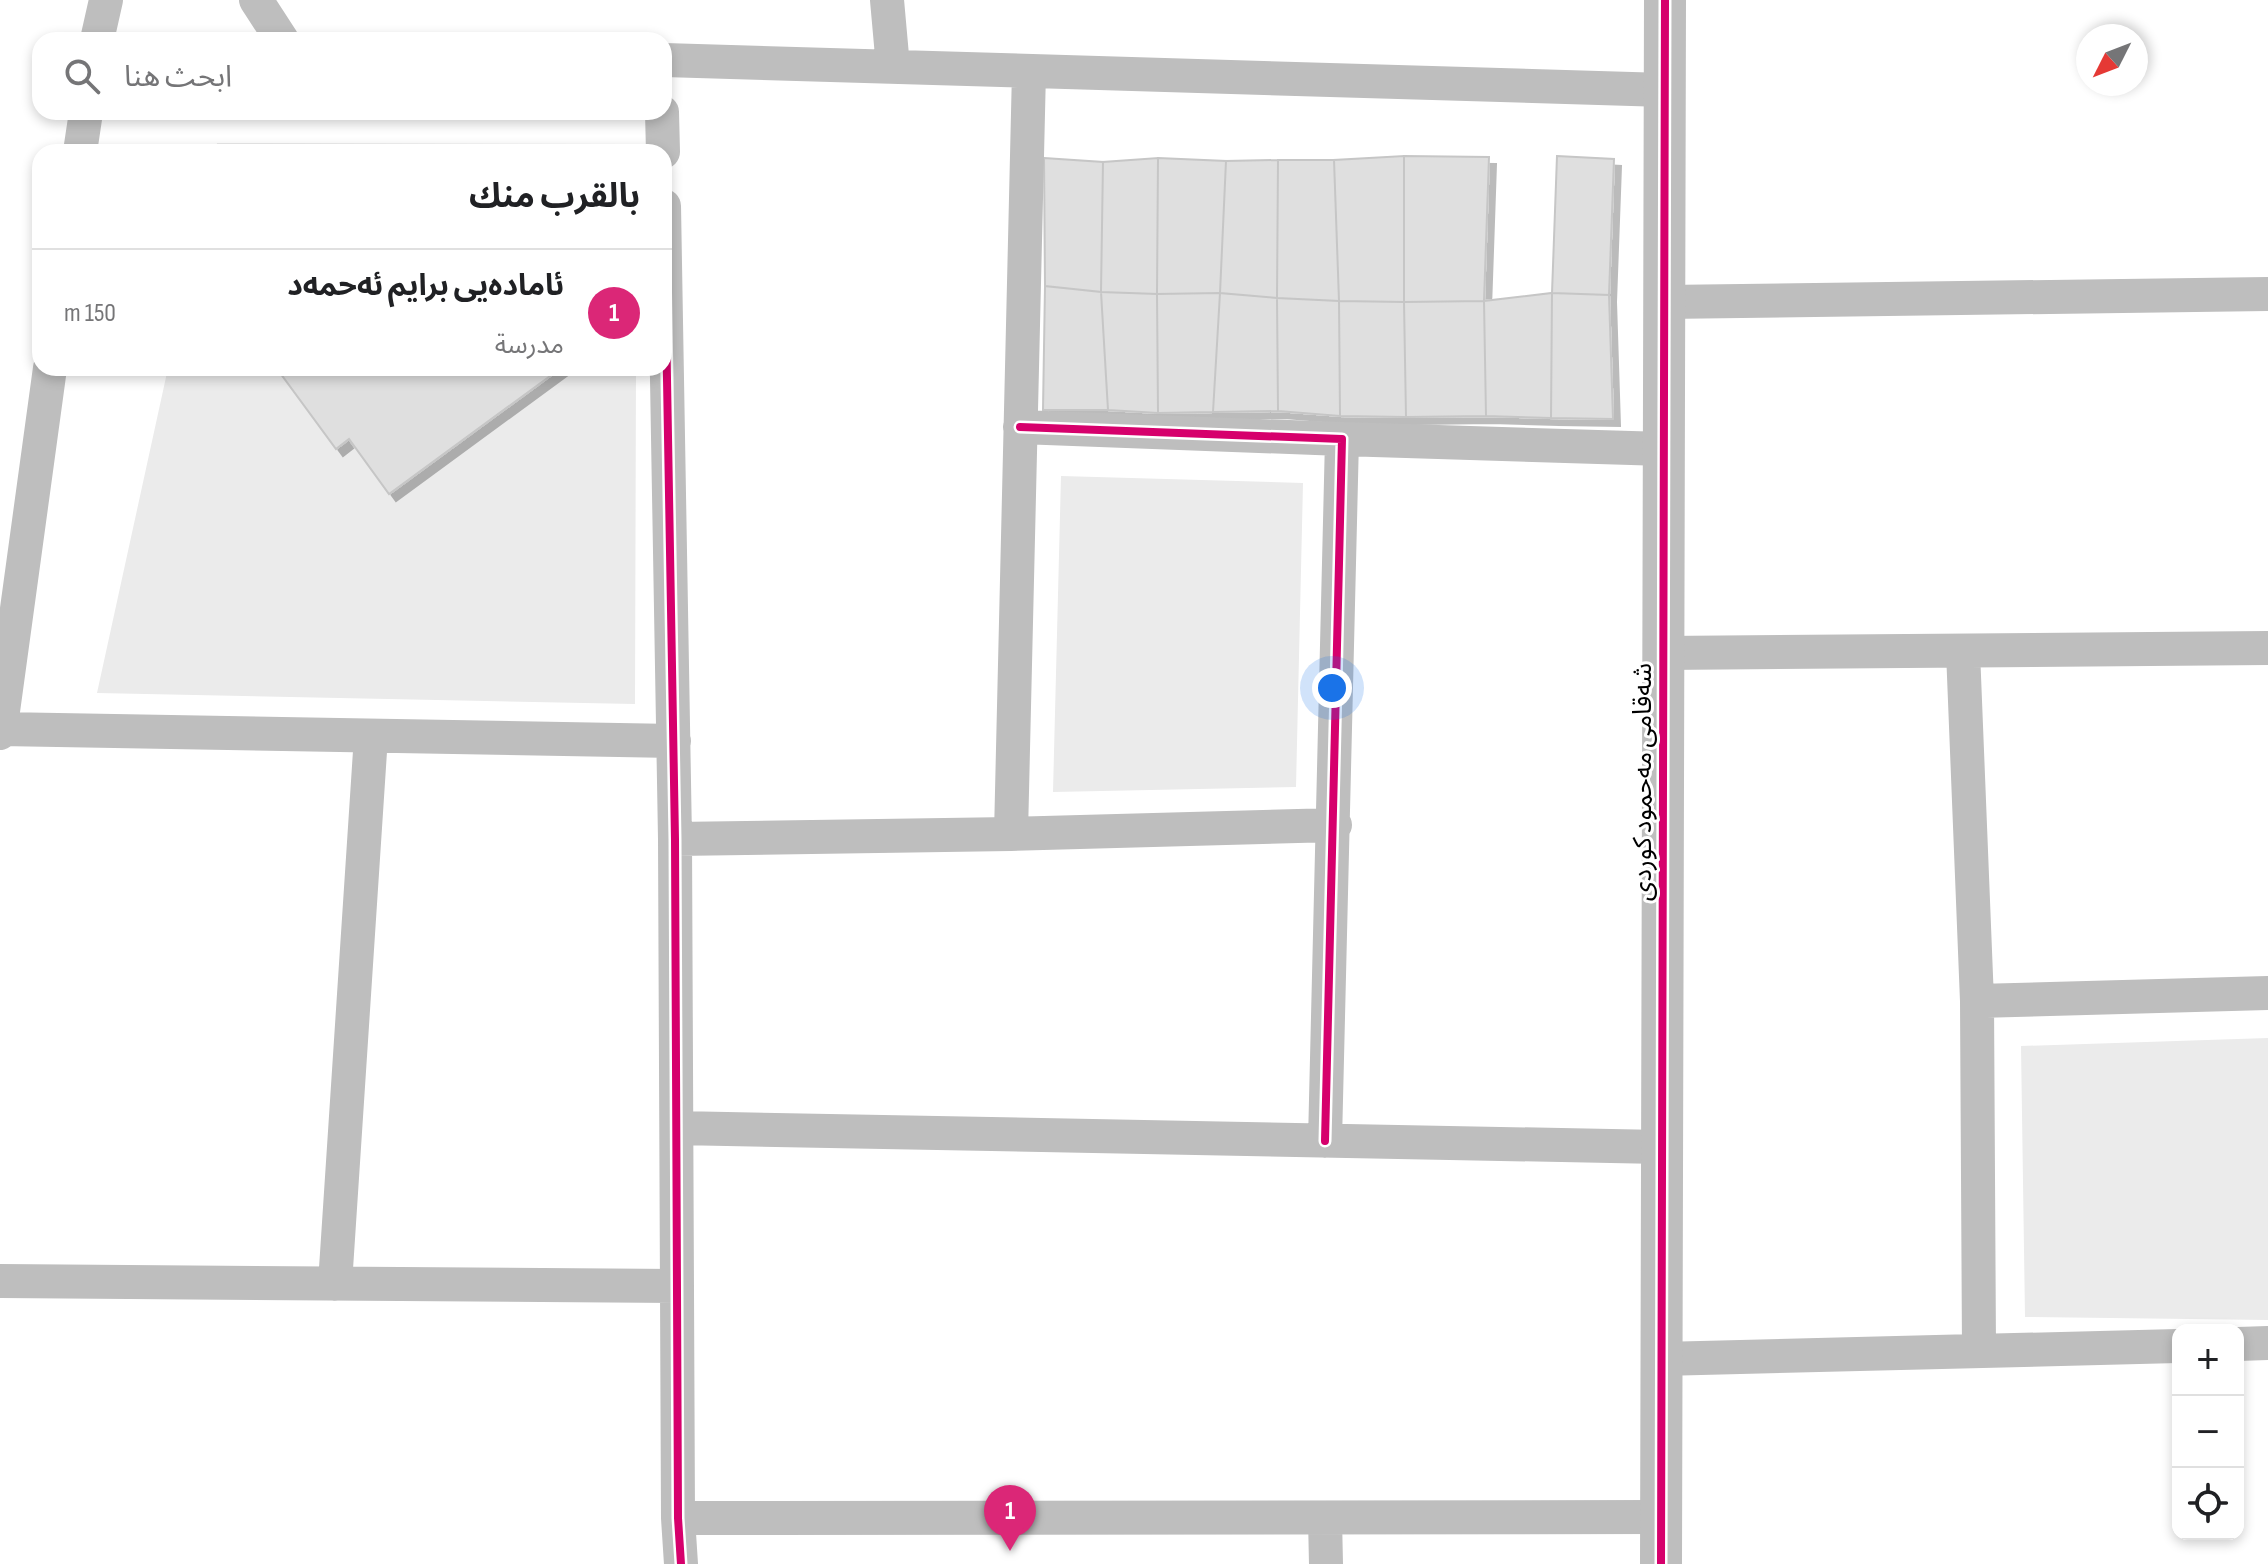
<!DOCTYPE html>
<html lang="ar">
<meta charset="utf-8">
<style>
body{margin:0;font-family:"Sofia Sans Condensed","Noto Sans Arabic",sans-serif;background:#f6f6f6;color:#202124;direction:rtl}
.controls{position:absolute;right:24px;bottom:24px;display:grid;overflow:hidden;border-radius:16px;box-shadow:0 4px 12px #0003}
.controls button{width:72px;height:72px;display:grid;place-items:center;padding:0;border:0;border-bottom:2px solid #e0e0e0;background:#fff;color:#202124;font:40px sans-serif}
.compass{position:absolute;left:2076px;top:24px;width:72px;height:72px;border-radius:50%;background:#fff;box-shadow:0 4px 12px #0003;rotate:228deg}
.you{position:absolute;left:1332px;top:688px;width:28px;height:28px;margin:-20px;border:6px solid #fff;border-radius:50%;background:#1a73e8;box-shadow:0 0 0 12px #1a73e833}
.badge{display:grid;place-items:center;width:52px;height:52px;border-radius:50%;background:#db2777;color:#fff;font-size:26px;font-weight:700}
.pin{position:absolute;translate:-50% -66px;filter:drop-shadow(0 2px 4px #0008)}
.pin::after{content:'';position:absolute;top:42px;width:28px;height:24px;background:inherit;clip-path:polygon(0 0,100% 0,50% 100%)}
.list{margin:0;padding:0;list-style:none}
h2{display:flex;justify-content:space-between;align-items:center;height:104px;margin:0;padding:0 32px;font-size:34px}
h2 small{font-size:26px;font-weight:400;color:#757577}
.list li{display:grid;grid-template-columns:52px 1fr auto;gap:24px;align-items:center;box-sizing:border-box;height:128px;padding:0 32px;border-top:2px solid #e0e0e0}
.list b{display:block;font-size:30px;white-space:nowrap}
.list p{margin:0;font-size:26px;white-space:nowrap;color:#757577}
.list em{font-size:26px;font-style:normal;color:#757577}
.icon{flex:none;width:44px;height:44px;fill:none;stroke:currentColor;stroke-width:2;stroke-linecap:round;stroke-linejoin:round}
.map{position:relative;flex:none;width:2268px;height:1564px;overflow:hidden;direction:ltr}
.search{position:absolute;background:#fff;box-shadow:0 4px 12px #0003;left:32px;top:32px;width:640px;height:88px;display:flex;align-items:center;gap:20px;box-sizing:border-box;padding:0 28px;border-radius:24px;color:#757577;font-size:30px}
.panel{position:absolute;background:#fff;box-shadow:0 4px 12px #0003;left:32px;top:144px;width:640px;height:232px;border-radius:24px;direction:rtl}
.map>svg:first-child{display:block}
.green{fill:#ebebeb}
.building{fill:#dfdfdf;stroke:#c6c6c6;stroke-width:2;filter:url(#shadow)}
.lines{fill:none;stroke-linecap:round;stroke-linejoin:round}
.minor{stroke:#bebebe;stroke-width:34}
.tertiary{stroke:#bebebe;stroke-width:42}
.cycleway-casing{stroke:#fff;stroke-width:13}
.cycleway{stroke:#d6006c;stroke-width:8}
.labels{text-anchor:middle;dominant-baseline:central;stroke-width:6;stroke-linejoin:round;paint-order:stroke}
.street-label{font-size:26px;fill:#000;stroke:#fff}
</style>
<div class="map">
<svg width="2268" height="1564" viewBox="0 0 2268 1564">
<defs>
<filter id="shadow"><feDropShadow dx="7" dy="7" stdDeviation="0" flood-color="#0004"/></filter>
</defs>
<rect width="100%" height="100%" fill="#fff"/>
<path class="green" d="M 217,143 L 637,144 L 637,152 L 215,152 Z
M 168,368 L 636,368 L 635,704 L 97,693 Z
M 1061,476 L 1303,483 L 1296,787 L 1053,792 Z
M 2268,1038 L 2268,1320 L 2025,1317 L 2021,1046 Z"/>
<path class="building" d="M 1404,156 L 1489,157 L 1484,301 L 1404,302 Z
M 1404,156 L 1404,302 L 1339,301 L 1334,160 Z
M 1557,156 L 1614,159 L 1609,295 L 1552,293 Z
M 1044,158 L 1103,162 L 1101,292 L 1045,286 Z
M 1158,158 L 1226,161 L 1220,293 L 1157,294 Z
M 1158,158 L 1157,294 L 1101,292 L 1103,162 Z
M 1278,160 L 1334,160 L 1339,301 L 1277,298 Z
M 1278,160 L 1277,298 L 1220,293 L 1226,161 Z
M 1045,286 L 1101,292 L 1108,410 L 1043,410 Z
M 1101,292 L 1157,294 L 1158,413 L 1108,410 Z
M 1220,293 L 1213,412 L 1158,413 L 1157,294 Z
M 1220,293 L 1277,298 L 1278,411 L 1213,412 Z
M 1552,293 L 1609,295 L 1613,419 L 1551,418 Z
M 1552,293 L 1551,418 L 1486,416 L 1484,301 Z
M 1277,298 L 1339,301 L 1340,416 L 1278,411 Z
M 1339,301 L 1404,302 L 1406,417 L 1340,416 Z
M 1484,301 L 1486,416 L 1406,417 L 1404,302 Z
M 282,368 L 561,368 L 389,494 L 349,439 L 336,449 L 278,370 Z"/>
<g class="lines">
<path class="minor" d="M 256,0 L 282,40
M 887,0 L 893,67
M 97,40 L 106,0
M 664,60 L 1665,90
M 662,112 L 663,152
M 80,152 L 86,112
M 664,206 L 675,839 L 678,1518 L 681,1564
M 1665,302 L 2268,294
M 1020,427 L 1342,439 L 1325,1141
M 1342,439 L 1664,449
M 1963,651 L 1977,1001 L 1979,1350
M 1663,653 L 2268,648
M 1,729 L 674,741
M 0,733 L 50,368
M 1011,834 L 1029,71
M 675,839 L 1011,834 L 1335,825
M 1977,1001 L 2268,993
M 677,1128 L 1661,1147
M 0,1281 L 677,1286
M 335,1284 L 371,736
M 2238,1344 L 2268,1343
M 1661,1359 L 2178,1346
M 678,1518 L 1661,1517
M 1325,1518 L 1326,1564"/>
<path class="tertiary" d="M 1661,1564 L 1665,0"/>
<g class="cycleway-casing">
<path id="cycleway" d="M 664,206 L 675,839 L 678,1518 L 681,1564
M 1020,427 L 1342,439 L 1325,1141
M 1661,1564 L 1665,0"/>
</g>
<use href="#cycleway" class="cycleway"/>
</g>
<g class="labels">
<g class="street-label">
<text transform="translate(1643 782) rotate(-90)">شەقامی مەحمود کوردی</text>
</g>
</g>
</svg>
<div class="controls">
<button>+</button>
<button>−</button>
<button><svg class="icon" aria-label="locate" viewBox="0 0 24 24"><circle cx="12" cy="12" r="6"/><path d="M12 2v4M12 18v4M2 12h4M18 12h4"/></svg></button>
</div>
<svg class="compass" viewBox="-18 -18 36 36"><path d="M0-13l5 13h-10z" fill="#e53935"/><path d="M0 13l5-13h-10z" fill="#757577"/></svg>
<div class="you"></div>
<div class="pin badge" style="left:1010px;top:1551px">1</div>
<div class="search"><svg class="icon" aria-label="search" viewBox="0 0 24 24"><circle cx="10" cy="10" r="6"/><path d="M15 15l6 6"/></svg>ابحث هنا</div>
<section class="panel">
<h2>بالقرب منك<small></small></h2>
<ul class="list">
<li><span class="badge">1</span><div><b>ئامادەیی برایم ئەحمەد</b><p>مدرسة</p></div><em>150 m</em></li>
</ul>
</section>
</div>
